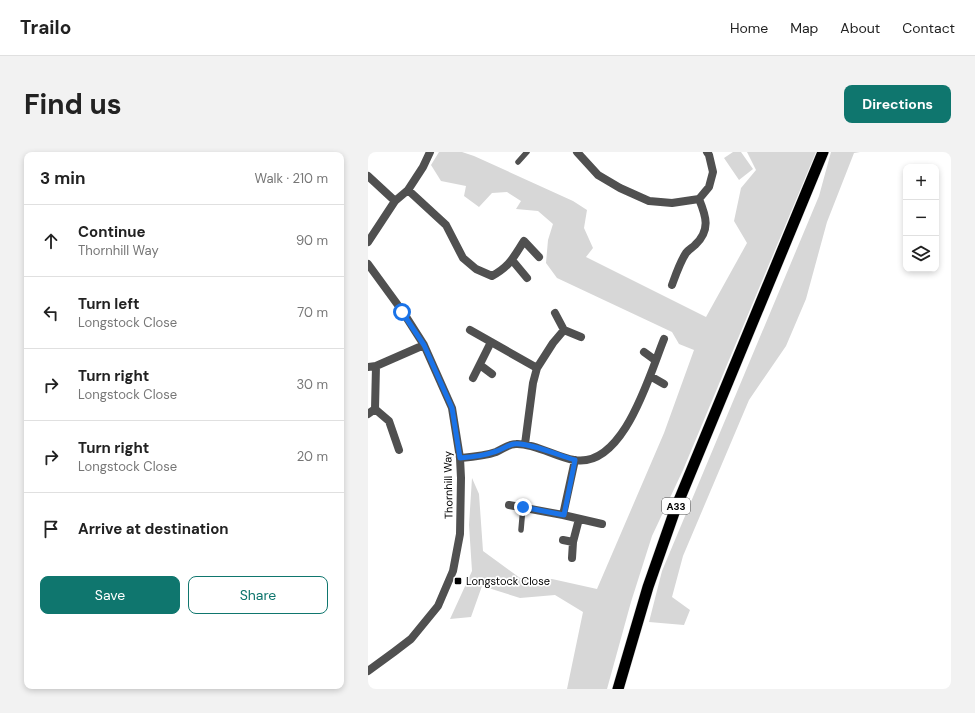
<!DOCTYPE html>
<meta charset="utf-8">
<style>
body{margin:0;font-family:"DM Sans",sans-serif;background:#f2f2f2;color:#222}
.controls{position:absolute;right:12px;top:12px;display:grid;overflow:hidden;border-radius:8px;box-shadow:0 2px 6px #0003}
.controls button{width:36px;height:36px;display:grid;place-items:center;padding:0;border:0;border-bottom:1px solid #e0e0e0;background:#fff;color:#222;font:20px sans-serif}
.stop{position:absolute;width:12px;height:12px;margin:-9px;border:3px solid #1a73e8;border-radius:50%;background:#fff}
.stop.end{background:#1a73e8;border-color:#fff;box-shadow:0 1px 4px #0008}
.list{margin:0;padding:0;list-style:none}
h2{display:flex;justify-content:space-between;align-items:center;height:52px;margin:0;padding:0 16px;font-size:17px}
h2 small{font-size:13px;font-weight:400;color:#767676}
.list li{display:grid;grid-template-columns:26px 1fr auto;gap:12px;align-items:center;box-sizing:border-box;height:72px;padding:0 16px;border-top:1px solid #e0e0e0}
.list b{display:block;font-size:15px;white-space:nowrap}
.list p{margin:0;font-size:13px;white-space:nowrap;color:#767676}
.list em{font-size:13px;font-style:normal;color:#767676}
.actions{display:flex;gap:8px;padding:12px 16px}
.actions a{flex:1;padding:9px 0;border:1px solid #0f766e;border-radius:8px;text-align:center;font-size:14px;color:#0f766e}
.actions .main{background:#0f766e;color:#fff}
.icon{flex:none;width:22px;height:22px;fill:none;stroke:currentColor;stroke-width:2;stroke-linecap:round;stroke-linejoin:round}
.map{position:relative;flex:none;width:583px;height:537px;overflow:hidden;border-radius:8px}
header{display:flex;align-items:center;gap:24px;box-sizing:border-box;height:56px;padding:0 20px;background:#fff;border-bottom:1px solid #e0e0e0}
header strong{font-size:19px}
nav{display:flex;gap:22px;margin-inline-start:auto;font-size:14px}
.intro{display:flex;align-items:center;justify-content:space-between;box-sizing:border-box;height:96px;padding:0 24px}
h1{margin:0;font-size:28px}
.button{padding:10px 18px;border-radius:8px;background:#0f766e;color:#fff;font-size:14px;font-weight:700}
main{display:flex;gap:24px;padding:0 24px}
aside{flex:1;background:#fff;border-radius:8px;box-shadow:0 2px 6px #0003}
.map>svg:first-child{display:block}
.green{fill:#d7d7d7}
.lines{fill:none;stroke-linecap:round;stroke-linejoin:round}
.trunk-casing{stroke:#dbdbdb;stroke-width:12}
.service{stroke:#505050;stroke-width:5.5}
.minor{stroke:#505050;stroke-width:8}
.trunk{stroke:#000;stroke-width:11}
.route{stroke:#1a73e8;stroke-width:5}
.poi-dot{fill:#000;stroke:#fff;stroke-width:1.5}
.labels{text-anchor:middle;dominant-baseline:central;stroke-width:3.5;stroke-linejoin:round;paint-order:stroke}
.shield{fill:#fff;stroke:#4c4c4c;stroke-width:1}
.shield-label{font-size:10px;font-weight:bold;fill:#000}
.street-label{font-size:11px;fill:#000;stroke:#fff}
.poi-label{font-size:11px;fill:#000;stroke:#fff;text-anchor:start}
</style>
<header>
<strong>Trailo</strong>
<nav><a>Home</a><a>Map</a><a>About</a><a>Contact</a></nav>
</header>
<div class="intro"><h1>Find us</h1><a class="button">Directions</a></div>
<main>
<aside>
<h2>3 min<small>Walk · 210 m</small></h2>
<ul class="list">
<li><svg class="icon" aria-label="ahead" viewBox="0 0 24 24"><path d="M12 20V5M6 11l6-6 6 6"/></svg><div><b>Continue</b><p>Thornhill Way</p></div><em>90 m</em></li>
<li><svg class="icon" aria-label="left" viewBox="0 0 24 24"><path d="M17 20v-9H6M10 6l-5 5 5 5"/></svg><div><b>Turn left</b><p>Longstock Close</p></div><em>70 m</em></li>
<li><svg class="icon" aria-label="right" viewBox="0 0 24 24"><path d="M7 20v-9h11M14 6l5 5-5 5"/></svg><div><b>Turn right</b><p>Longstock Close</p></div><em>30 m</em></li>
<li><svg class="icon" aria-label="right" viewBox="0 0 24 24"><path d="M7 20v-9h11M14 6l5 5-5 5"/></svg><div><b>Turn right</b><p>Longstock Close</p></div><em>20 m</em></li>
<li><svg class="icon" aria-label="arrive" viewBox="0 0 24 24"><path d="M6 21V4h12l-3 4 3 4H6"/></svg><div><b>Arrive at destination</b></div></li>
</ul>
<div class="actions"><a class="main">Save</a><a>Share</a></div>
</aside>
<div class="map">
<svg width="583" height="537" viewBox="0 0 583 537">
<rect width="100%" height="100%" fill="#fff"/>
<path class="green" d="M 71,0 L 94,0 L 106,4 L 205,49 L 219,58 L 216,76 L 225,96 L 218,105 L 338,165 L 379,91 L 366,69 L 373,36 L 388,18 L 379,0 L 448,0 L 315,318 L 284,384 L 263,450 L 239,537 L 199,537 L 215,460 L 187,443 L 152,446 L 114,434 L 103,465 L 82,467 L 104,419 L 101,373 L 104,326 L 111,342 L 115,399 L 152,426 L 184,427 L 229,437 L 296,281 L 326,198 L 311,192 L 304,180 L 189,126 L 178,111 L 180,88 L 185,72 L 170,59 L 148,57 L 153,49 L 139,40 L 124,41 L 111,55 L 96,44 L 98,34 L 73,29 L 63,13 Z
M 365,0 L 373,0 L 385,17 L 371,28 L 356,6 Z
M 463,0 L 492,0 L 486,1 L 459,70 L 438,147 L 418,194 L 381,248 L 315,404 L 304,445 L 322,458 L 316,473 L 281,470 L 294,419 L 451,44 Z"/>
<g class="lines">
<g class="trunk-casing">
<path id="trunk" d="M 250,537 L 280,435 L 307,358 L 455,0"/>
</g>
<path class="service" d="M 150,10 L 159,0
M 153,378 L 155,355"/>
<path class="minor" d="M 209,0 L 230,23 L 252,36 L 281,49 L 304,51 L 331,47 L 341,35 L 345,20 L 341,3 L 339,0
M 0,24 L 27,49
M 40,38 L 78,73 L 95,106 L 108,117 L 124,124 C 142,114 145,106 156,89 L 171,105
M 0,90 L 27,49 L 40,38 L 55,15 L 62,0
M 144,108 L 159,126
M 0,112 L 35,160 L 56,193 L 84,256 L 92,306 L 93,326 L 92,382 L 85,419 L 70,454 L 43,487 L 26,500 L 0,519
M 304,133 C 308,122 312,110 318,101 C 321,97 324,96 327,93 C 343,78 338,64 331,47
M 187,161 L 196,178 L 213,185
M 102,178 L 169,216
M 276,200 L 287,208
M 112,213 L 124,222
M 0,215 L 8,214 L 56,193
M 282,224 L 296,232
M 105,226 L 123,190
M 7,257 L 21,269 L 31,298
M 0,262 L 7,257 L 8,214
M 157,292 L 165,231 L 169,216 L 185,191 L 196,178
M 92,306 C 104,305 117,304 128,300 C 135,297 140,292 148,292 C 166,291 188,305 206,308 C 256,317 282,221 296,187
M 141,353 L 195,363 L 234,372
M 195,363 L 207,308
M 195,388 L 205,390
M 204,406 L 205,390 L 211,367"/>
<use href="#trunk" class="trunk"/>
</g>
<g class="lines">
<path class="route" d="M 34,160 L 56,193 L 84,256 L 92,306 C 104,305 115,304 126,300 C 134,298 139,293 146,292 C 160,290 192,304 207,308 L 196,363 L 155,355"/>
</g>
<rect class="poi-dot" x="86" y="425" width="8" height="8" rx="2"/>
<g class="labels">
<rect class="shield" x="294" y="346" width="28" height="16" rx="3"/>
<g class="shield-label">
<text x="308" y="354">A33</text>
</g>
<g class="street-label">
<text transform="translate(80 333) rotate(-91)">Thornhill Way</text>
</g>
<g class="poi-label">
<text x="98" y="429">Longstock Close</text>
</g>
</g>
</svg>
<div class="controls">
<button>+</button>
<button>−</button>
<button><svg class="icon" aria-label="layers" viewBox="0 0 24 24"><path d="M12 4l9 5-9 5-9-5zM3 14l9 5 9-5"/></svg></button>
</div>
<div class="stop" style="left:34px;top:160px"></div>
<div class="stop end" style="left:155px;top:355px"></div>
</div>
</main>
